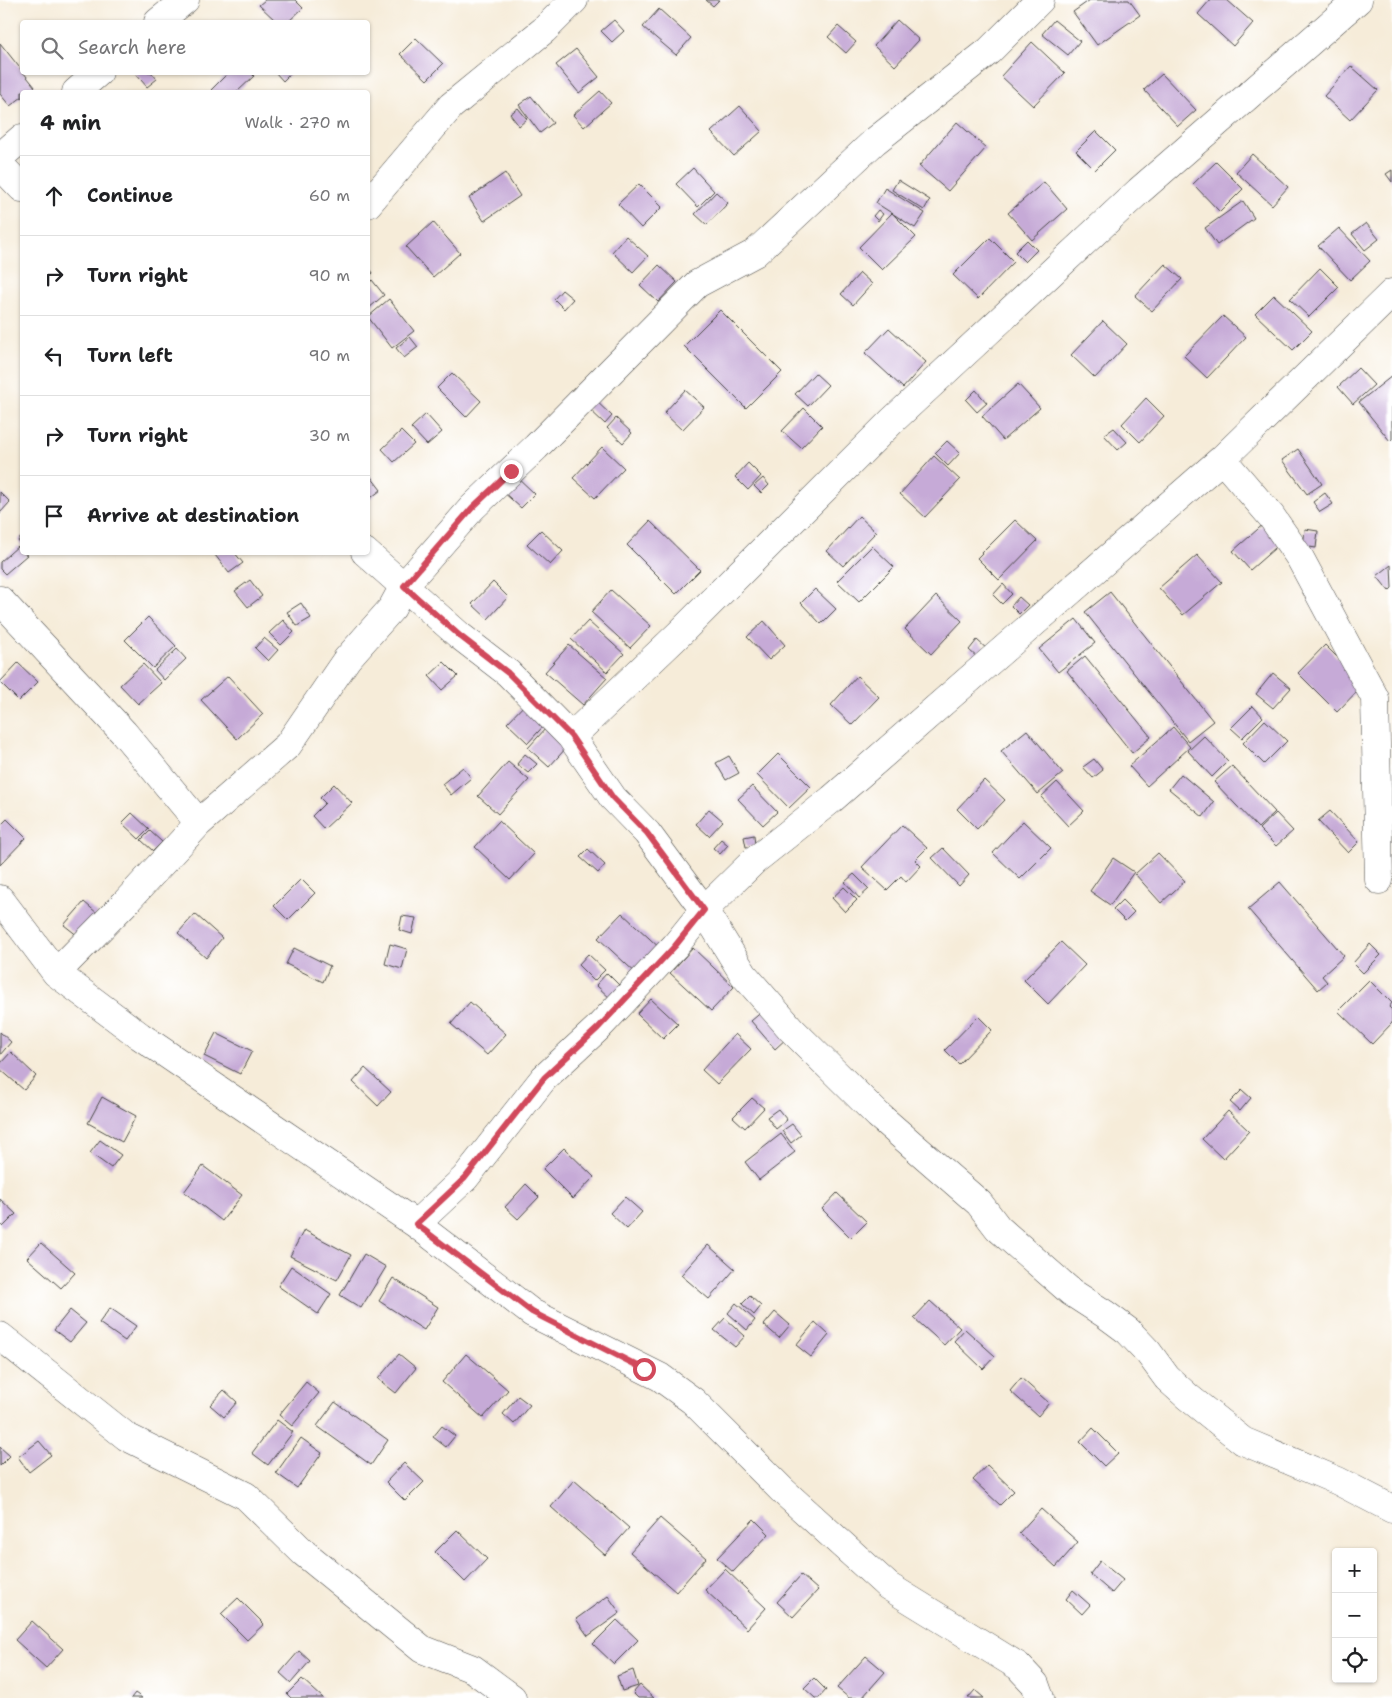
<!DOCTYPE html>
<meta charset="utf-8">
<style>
body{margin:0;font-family:"Shantell Sans",sans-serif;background:#f6f6f6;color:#202124}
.controls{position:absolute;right:15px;bottom:15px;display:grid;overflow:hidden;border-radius:5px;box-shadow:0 1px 4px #0004}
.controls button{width:45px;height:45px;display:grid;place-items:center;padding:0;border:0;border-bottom:1px solid #e0e0e0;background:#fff;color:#202124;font:25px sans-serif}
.stop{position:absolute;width:15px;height:15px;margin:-11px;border:4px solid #d1495b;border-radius:50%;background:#fff}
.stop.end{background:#d1495b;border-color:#fff;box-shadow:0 1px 5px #0008}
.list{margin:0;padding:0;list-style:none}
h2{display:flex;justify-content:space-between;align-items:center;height:65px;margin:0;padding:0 20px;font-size:21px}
h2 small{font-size:16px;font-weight:400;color:#757577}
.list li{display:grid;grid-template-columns:32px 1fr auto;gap:15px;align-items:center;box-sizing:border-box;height:80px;padding:0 20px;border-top:1px solid #e0e0e0}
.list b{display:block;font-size:19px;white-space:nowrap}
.list em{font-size:16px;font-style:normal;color:#757577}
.icon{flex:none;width:28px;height:28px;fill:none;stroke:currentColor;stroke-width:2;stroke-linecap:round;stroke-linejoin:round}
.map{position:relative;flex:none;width:1392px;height:1698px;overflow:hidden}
.search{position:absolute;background:#fff;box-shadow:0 1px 4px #0004;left:20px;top:20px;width:350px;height:55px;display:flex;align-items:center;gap:12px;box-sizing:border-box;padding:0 18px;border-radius:5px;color:#757577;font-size:19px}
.panel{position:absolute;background:#fff;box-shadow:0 1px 4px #0004;left:20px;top:90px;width:350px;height:465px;border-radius:5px}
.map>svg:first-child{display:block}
.building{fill:#c6aad7}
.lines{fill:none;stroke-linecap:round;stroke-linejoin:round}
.street-casing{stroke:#494845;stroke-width:29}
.street{stroke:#fff;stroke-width:28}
.route{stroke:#d1495b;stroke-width:6}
</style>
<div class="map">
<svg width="1392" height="1698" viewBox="0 0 1392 1698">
<rect width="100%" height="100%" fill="#fff"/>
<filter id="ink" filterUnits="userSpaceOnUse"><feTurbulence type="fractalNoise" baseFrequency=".02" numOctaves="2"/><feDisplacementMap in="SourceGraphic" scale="10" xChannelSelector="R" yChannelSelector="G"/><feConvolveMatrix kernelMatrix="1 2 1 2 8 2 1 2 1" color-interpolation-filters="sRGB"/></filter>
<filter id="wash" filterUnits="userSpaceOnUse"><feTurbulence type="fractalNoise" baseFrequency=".0096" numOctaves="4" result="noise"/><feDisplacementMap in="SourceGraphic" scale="20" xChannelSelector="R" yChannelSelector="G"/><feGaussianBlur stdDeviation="1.12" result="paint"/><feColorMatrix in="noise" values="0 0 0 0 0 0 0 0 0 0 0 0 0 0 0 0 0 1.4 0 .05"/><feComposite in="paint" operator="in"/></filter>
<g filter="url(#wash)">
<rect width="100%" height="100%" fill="#f6ecd9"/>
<g id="blocks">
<path class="building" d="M 265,0 L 295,0 L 303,8 L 288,22 L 277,22 L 259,5 Z
M 706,0 L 719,0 L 713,6 Z
M 1090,0 L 1129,0 L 1140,15 L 1097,45 L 1073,12 Z
M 1210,0 L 1227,0 L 1253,23 L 1233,46 L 1198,14 Z
M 659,9 L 691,38 L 676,55 L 643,27 Z
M 614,20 L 624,31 L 612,42 L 601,31 Z
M 897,20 L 919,40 L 895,66 L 874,46 Z
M 1054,20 L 1080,41 L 1068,55 L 1042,34 Z
M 838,26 L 856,42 L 846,53 L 828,37 Z
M 416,38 L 443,64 L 427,80 L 400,54 Z
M 1032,42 L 1065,73 L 1033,106 L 1001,76 Z
M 0,43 L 35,87 L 28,92 L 22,92 L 22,97 L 10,106 L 0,94 Z
M 576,49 L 599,77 L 579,93 L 556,65 Z
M 1351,66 L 1378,90 L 1350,120 L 1324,96 Z
M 137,72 L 151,72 L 157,79 L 147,87 L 135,73 Z
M 229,72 L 250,72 L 254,76 L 237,92 L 214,92 L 211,90 Z
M 275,72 L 292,72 L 283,81 Z
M 1162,74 L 1196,110 L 1178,126 L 1144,90 Z
M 600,91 L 611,103 L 584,127 L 573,115 Z
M 531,96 L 553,123 L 540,133 L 519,105 Z
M 740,106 L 762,131 L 734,156 L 711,132 Z
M 518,108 L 527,119 L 519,126 L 510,114 Z
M 957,122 L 986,148 L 948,191 L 919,166 Z
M 1096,131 L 1115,150 L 1095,170 L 1076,151 Z
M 1252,154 L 1288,187 L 1272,205 L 1236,172 Z
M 1216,162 L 1243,189 L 1220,212 L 1193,184 Z
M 693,168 L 714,191 L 698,207 L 676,184 Z
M 1392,170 L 1392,182 L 1386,174 Z
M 505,173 L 520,196 L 484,221 L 469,198 Z
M 898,180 L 930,200 L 924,210 L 892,190 Z
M 1044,182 L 1067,209 L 1032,240 L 1008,213 Z
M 639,184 L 662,207 L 641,228 L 618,204 Z
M 885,188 L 925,213 L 915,228 L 876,203 Z
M 716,192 L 728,203 L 707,225 L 695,214 Z
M 1243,201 L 1254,218 L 1217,245 L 1205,228 Z
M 878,210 L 883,214 L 878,221 L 873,216 Z
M 892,213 L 916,237 L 882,270 L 859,247 Z
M 433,222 L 460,253 L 433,277 L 406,247 Z
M 1366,223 L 1379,239 L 1365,250 L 1352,234 Z
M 1339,228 L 1370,261 L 1350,280 L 1318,246 Z
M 626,236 L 648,256 L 633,272 L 612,252 Z
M 990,238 L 1014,262 L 978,299 L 953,275 Z
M 1027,240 L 1037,250 L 1025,262 L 1015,252 Z
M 1165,264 L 1182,279 L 1152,311 L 1135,296 Z
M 659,265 L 677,282 L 658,302 L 640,285 Z
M 368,266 L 373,273 L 368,278 Z
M 1320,268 L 1339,287 L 1309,317 L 1290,299 Z
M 860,273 L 872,284 L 853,305 L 841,294 Z
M 372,280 L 384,295 L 368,309 L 368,284 Z
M 562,290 L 573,299 L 564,309 L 554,299 Z
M 1274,295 L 1312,331 L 1293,350 L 1255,314 Z
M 389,299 L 414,331 L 392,348 L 368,317 Z
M 720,310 L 782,372 L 746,408 L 684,346 Z
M 1223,316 L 1246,337 L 1207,378 L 1184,356 Z
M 1103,321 L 1127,344 L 1095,378 L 1071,355 Z
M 889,328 L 926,362 L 903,388 L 865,353 Z
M 410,337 L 418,347 L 404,358 L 396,348 Z
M 1358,368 L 1374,385 L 1353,404 L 1338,387 Z
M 452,373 L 481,401 L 466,417 L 437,388 Z
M 815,373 L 828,385 L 808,406 L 795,394 Z
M 1392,376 L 1392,439 L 1390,441 L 1359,402 Z
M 1018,384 L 1040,408 L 1003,440 L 982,416 Z
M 685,390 L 704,407 L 682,430 L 664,413 Z
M 976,390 L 987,403 L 977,412 L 966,400 Z
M 1146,398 L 1164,416 L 1140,442 L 1122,424 Z
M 594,399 L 612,416 L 605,424 L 587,407 Z
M 804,408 L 822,426 L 801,448 L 782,431 Z
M 426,414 L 442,432 L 427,445 L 411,428 Z
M 616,418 L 632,433 L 623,443 L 607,428 Z
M 1114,428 L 1127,442 L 1118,450 L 1104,435 Z
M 401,431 L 414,444 L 394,462 L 382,449 Z
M 947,441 L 960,453 L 948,466 L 935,453 Z
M 602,447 L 624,468 L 595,498 L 573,478 Z
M 1298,449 L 1322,484 L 1307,494 L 1282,460 Z
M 934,456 L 960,480 L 925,517 L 900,494 Z
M 748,463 L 761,476 L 748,490 L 735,477 Z
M 368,473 L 381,490 L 368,500 Z
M 515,475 L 535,494 L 521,508 L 501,490 Z
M 763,478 L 769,485 L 761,493 L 754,486 Z
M 0,492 L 10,502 L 0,513 Z
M 1325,493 L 1333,504 L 1320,512 L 1313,502 Z
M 859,516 L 876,532 L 843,566 L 827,551 Z
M 1015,520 L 1037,541 L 999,580 L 977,558 Z
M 650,521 L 700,570 L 676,594 L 627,545 Z
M 1266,522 L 1283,541 L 1250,570 L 1233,551 Z
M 1305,529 L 1318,531 L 1316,548 L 1303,546 Z
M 541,530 L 563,551 L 550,565 L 527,544 Z
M 22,536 L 22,546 L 18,541 Z
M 18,546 L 22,552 L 27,555 L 5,574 L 0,569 L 0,562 Z
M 872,546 L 894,567 L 859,602 L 837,581 Z
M 219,552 L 234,552 L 243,563 L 229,573 L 215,555 Z
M 1197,555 L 1222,582 L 1183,615 L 1159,588 Z
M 1391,565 L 1392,588 L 1389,591 L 1377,576 Z
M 250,580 L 262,596 L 248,607 L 235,591 Z
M 493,582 L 508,597 L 488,619 L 472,604 Z
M 1003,584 L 1012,594 L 1002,604 L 993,595 Z
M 815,589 L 836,609 L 821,624 L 801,603 Z
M 611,590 L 651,626 L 630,648 L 591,612 Z
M 1110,592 L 1213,721 L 1188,741 L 1085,612 Z
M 936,596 L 962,621 L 931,654 L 905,629 Z
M 1019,597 L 1028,605 L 1019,614 L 1011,606 Z
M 301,603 L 311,618 L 297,626 L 287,612 Z
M 148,617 L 176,646 L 153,668 L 125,640 Z
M 1076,619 L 1095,643 L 1058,672 L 1039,649 Z
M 283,620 L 294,632 L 281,645 L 269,633 Z
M 588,621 L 624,654 L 607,672 L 571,639 Z
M 764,621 L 785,645 L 769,660 L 747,637 Z
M 264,638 L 278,650 L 268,661 L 255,648 Z
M 977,640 L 988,650 L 979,659 L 969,650 Z
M 569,645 L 607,678 L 583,705 L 545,672 Z
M 1325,645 L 1364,684 L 1337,712 L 1298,673 Z
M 177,649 L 186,659 L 164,680 L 155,670 Z
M 1085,656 L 1151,737 L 1132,753 L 1067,671 Z
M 444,662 L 458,676 L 442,690 L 429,676 Z
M 18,663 L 38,682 L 19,701 L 0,682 Z
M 143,664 L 161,683 L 138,704 L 120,685 Z
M 1273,673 L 1291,688 L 1273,708 L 1256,694 Z
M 228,676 L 263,714 L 237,739 L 201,700 Z
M 857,676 L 879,697 L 852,725 L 831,705 Z
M 527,702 L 548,721 L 528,743 L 507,723 Z
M 1253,706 L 1263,717 L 1242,738 L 1231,728 Z
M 1265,720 L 1287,741 L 1264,764 L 1243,743 Z
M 1173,727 L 1190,747 L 1147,786 L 1129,766 Z
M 546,728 L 567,747 L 549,767 L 528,748 Z
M 1027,730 L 1063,773 L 1038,794 L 1001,751 Z
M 1204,736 L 1228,761 L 1212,777 L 1188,751 Z
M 525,754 L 537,764 L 528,773 L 517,764 Z
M 778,754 L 811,787 L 789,808 L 757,775 Z
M 729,756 L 739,773 L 726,780 L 716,763 Z
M 1094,759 L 1103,770 L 1093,778 L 1083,767 Z
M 508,762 L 529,780 L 498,814 L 478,796 Z
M 1232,766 L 1275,812 L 1258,828 L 1214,782 Z
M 463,767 L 471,778 L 451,795 L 442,784 Z
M 1181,774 L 1214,802 L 1203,817 L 1169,789 Z
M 984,780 L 1005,800 L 977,829 L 957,809 Z
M 1057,782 L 1084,811 L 1068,826 L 1041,797 Z
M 334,784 L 352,803 L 324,829 L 312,816 L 325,803 L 320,798 Z
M 752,786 L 777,812 L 763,825 L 738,799 Z
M 709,809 L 723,821 L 709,836 L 696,824 Z
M 1330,811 L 1359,842 L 1348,853 L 1318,821 Z
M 132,813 L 149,829 L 139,839 L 122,823 Z
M 1276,813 L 1293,831 L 1276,846 L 1259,829 Z
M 7,819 L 26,838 L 0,865 L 0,826 Z
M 499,821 L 534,854 L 510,880 L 475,847 Z
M 1023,821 L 1051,848 L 1020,879 L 993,853 Z
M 902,825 L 927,848 L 915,860 L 921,866 L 906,882 L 901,876 L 887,890 L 862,867 Z
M 150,831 L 162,842 L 153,851 L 141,840 Z
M 754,835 L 755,846 L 746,847 L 744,837 Z
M 721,839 L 728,845 L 720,854 L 713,848 Z
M 943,848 L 969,875 L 959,886 L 932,858 Z
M 588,849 L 605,865 L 598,873 L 580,857 Z
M 1158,853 L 1185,881 L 1161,903 L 1135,874 Z
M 1113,858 L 1134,872 L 1110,905 L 1090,891 Z
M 854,874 L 869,889 L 859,898 L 845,882 Z
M 301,879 L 315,893 L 288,920 L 274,906 Z
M 1280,882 L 1344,956 L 1322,976 L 1327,982 L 1318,990 L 1248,909 Z
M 844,887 L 857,900 L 845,912 L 832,898 Z
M 1122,900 L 1134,912 L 1125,921 L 1113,909 Z
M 84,902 L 98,914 L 78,936 L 64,925 Z
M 622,913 L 663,951 L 639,976 L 598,938 Z
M 195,914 L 222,938 L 206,958 L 178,933 Z
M 402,916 L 416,918 L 412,934 L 399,930 Z
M 1061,942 L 1085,965 L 1048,1004 L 1024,980 Z
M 390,944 L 407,949 L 402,969 L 385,964 Z
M 1370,944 L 1381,955 L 1363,973 L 1353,963 Z
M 294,948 L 330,966 L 323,982 L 286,964 Z
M 693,948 L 734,987 L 711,1011 L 670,973 Z
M 588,954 L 605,970 L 594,981 L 578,965 Z
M 607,973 L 624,990 L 613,1001 L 596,985 Z
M 1369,980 L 1392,1003 L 1389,1007 L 1392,1010 L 1392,1023 L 1372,1044 L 1338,1011 Z
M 651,999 L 678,1024 L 663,1039 L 637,1014 Z
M 470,1002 L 506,1034 L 487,1055 L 451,1024 Z
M 764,1010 L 788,1037 L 775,1049 L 751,1021 Z
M 978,1016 L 992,1030 L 959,1064 L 945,1050 Z
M 0,1032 L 11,1042 L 0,1055 Z
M 216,1033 L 252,1051 L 240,1074 L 204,1056 Z
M 735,1034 L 751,1049 L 717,1084 L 702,1070 Z
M 11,1052 L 36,1076 L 24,1090 L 0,1069 L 0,1064 Z
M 365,1068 L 391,1092 L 378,1106 L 353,1082 Z
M 1242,1090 L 1251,1098 L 1240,1111 L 1230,1102 Z
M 102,1097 L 136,1116 L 122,1142 L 88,1123 Z
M 752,1098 L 764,1108 L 745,1128 L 733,1117 Z
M 778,1109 L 787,1120 L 776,1129 L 767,1117 Z
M 1228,1111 L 1249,1131 L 1223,1159 L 1202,1139 Z
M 792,1124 L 801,1135 L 791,1143 L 782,1131 Z
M 781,1134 L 795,1152 L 759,1180 L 745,1162 Z
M 100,1140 L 121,1155 L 111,1168 L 90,1153 Z
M 564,1148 L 594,1177 L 573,1199 L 543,1169 Z
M 203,1166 L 242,1195 L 222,1221 L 184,1192 Z
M 526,1184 L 539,1197 L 518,1219 L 505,1207 Z
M 837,1193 L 867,1222 L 851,1238 L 822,1209 Z
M 625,1197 L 642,1212 L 627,1229 L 610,1213 Z
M 0,1199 L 16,1214 L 3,1227 L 0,1224 Z
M 304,1230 L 351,1255 L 337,1280 L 290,1256 Z
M 41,1243 L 75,1273 L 61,1288 L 27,1258 Z
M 708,1245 L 735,1269 L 709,1299 L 681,1275 Z
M 364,1254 L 386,1267 L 361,1308 L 340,1295 Z
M 291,1266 L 331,1294 L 318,1314 L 278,1286 Z
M 393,1278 L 438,1307 L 424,1330 L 379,1301 Z
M 750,1296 L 761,1306 L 754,1315 L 742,1304 Z
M 930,1301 L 960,1328 L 944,1345 L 914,1318 Z
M 736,1303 L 755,1320 L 747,1330 L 728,1313 Z
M 110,1308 L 136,1326 L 125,1341 L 99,1323 Z
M 70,1310 L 86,1323 L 70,1342 L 54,1330 Z
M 775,1312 L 790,1325 L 779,1338 L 764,1325 Z
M 725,1318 L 745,1336 L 735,1347 L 714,1330 Z
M 815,1322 L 829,1335 L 811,1357 L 796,1345 Z
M 965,1329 L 995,1356 L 983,1369 L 954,1341 Z
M 399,1354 L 416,1368 L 396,1393 L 378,1379 Z
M 466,1354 L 508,1390 L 483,1418 L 442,1382 Z
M 1021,1378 L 1049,1403 L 1038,1416 L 1010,1391 Z
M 306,1382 L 319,1393 L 292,1426 L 279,1415 Z
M 224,1390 L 237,1402 L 224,1417 L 210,1405 Z
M 518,1396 L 530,1405 L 514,1424 L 503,1414 Z
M 335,1402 L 388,1440 L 371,1465 L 317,1426 Z
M 277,1420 L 293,1432 L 268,1465 L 252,1453 Z
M 442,1426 L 455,1436 L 446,1447 L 433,1437 Z
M 1093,1428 L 1118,1453 L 1104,1466 L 1080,1442 Z
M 301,1438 L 322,1453 L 297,1488 L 276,1473 Z
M 39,1441 L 51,1455 L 29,1472 L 18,1457 Z
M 0,1447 L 10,1456 L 0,1466 Z
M 404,1463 L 424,1482 L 405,1501 L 386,1482 Z
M 987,1465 L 1014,1491 L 1000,1505 L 973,1480 Z
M 574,1480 L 629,1528 L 605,1555 L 551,1507 Z
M 1041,1509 L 1078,1542 L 1056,1567 L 1019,1533 Z
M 660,1518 L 706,1558 L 676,1592 L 630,1552 Z
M 754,1519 L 769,1534 L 733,1572 L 717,1558 Z
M 457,1530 L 487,1559 L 465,1582 L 435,1552 Z
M 1100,1561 L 1123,1580 L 1112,1593 L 1090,1574 Z
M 725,1569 L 766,1608 L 747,1629 L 705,1590 Z
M 801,1575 L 818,1590 L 793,1617 L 777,1602 Z
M 1073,1590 L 1090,1605 L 1082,1614 L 1066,1599 Z
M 608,1596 L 620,1613 L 588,1636 L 576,1619 Z
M 238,1598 L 264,1624 L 247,1640 L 221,1614 Z
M 617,1620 L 638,1640 L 614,1664 L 593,1644 Z
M 32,1621 L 63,1649 L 46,1668 L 15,1640 Z
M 299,1651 L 310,1661 L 291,1683 L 280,1673 Z
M 866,1656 L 885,1672 L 862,1698 L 849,1698 L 837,1688 Z
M 633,1670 L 638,1686 L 622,1691 L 617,1676 Z
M 814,1678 L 826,1690 L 819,1698 L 815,1698 L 804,1688 Z
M 302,1679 L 323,1698 L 291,1698 L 287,1694 Z
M 640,1685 L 654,1698 L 638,1698 L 633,1693 Z
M 975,1690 L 984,1698 L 968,1698 Z
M 135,1693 L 142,1698 L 131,1698 Z"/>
</g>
</g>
<g filter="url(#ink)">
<use href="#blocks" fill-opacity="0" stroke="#494845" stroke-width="1"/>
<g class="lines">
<g class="street-casing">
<path id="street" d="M 158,22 L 185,0
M 76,92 L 99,72
M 0,157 L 22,138
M 0,165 L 22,188
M 368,204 L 451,106 L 544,30 L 574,0
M 1222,459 L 1271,516 L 1300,558 L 1375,698 L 1379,880
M 365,552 L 460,636 L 508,673 L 571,737 L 613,798 L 647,833 L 704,910 L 744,975 L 791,1029 L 878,1115 L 979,1203 L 998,1228 L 1071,1292 L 1105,1314 L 1128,1331 L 1148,1352 L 1167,1378 L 1188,1397 L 1243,1441 L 1338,1481 L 1392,1509
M 0,600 L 124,733 L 199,823
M 571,737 L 678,635 L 893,420 L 1139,191 L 1358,0
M 0,899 L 56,973 L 140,1036 L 416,1224 L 532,1313 L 660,1377 L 693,1401 L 783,1491 L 888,1586 L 1018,1666 L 1035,1684 L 1040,1698
M 56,973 L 125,903 L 199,823 L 288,745 L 347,659 L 392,608 L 404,586 L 472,508 L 536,447 L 697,284 L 755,253 L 875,141 L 989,51 L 1040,0
M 416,1224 L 465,1178 L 544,1078 L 598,1028 L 675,946 L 704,910 L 754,861 L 832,799 L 1222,459 L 1392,293
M 0,1336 L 127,1437 L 246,1496 L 304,1553 L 422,1649 L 473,1669 L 512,1698"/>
</g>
<use href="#street" class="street"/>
</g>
</g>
<g class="lines" filter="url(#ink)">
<path class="route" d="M 511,471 L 472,508 L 404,586 L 460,636 L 508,673 L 571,736 L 613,798 L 647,833 L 704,910 L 675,946 L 598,1028 L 544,1078 L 465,1178 L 416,1224 L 532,1312 L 644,1369"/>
</g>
</svg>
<div class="controls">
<button>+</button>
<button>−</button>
<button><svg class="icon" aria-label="locate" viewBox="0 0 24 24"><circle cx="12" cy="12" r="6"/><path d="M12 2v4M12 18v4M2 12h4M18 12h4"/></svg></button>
</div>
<div class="stop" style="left:644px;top:1369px"></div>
<div class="stop end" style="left:511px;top:471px"></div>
<div class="search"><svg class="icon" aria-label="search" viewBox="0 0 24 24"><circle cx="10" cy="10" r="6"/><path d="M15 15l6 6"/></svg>Search here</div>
<section class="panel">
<h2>4 min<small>Walk · 270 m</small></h2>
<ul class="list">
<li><svg class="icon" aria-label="ahead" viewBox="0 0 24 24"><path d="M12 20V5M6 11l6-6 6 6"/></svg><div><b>Continue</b></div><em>60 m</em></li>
<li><svg class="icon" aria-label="right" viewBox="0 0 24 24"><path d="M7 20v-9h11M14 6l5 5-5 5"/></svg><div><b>Turn right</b></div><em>90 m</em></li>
<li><svg class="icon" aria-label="left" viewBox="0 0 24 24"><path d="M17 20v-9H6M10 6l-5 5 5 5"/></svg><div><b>Turn left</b></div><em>90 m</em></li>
<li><svg class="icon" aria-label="right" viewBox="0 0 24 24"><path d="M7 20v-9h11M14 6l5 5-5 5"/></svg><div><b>Turn right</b></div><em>30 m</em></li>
<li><svg class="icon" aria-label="arrive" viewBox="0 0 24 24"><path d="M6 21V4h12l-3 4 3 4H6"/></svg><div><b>Arrive at destination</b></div></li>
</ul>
</section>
</div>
